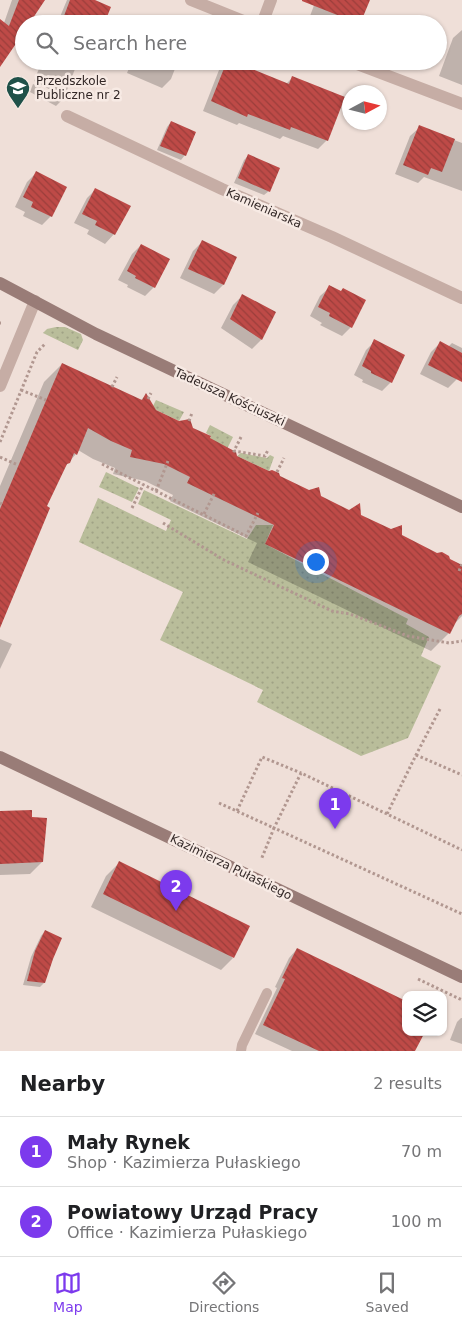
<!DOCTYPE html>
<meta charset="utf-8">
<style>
body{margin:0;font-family:"DejaVu Sans",sans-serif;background:#f6f6f6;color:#202124}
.controls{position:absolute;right:15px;bottom:15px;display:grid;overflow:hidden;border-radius:10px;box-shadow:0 1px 4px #0004}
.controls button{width:45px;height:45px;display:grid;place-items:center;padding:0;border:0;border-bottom:1px solid #e0e0e0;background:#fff;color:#202124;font:25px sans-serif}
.compass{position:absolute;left:342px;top:85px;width:45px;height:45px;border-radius:50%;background:#fff;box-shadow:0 1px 4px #0004;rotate:83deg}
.you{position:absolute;left:315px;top:561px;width:18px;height:18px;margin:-12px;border:4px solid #fff;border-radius:50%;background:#1a73e8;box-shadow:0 0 0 8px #1a73e833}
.badge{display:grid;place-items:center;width:32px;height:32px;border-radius:50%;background:#7c3aed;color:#fff;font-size:16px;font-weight:700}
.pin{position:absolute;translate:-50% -41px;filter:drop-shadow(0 1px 2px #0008)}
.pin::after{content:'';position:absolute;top:26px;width:18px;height:15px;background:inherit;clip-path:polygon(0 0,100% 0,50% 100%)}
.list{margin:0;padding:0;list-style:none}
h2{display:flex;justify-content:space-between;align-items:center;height:65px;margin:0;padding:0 20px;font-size:21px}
h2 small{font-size:16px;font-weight:400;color:#757577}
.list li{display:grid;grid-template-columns:32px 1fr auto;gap:15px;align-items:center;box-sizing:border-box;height:70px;padding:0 20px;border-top:1px solid #e0e0e0}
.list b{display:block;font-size:19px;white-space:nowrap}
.list p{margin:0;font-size:16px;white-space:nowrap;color:#757577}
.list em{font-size:16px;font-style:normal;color:#757577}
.icon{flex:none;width:28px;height:28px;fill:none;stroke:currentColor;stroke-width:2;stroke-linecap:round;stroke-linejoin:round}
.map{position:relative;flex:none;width:462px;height:1051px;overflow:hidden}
.search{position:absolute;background:#fff;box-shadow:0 1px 4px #0004;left:15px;right:15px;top:15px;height:55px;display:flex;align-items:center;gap:12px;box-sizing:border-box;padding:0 18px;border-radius:28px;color:#757577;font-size:19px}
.sheet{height:205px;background:#fff}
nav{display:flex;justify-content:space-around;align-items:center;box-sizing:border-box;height:70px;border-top:1px solid #e0e0e0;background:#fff;font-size:14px;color:#757577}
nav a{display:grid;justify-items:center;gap:2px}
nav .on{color:#7c3aed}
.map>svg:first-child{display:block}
.green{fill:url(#green-dots)}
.shadow{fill:#0003}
.building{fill:url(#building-back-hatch)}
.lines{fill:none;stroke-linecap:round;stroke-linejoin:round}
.path{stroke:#b19790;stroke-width:3;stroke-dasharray:2.5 2.5;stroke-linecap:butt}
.lane{stroke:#c6ada5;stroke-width:10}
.street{stroke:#c6ada5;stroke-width:12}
.secondary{stroke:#997c77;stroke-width:12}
.labels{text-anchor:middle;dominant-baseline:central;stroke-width:5;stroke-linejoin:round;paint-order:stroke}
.poi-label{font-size:12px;fill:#322726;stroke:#f7eae4;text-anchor:start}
.street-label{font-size:12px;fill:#322726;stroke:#f7eae4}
</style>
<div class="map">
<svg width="462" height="1051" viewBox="0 0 462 1051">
<defs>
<pattern id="green-dots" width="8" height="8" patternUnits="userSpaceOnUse" patternTransform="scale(1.25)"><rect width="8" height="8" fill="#b9bd9a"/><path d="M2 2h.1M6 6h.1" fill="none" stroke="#a0a285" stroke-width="1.8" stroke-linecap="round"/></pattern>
<pattern id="building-back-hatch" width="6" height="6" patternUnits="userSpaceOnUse" patternTransform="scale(1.25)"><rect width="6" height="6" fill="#be4a47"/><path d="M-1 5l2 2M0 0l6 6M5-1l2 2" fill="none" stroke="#9b3e3b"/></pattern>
</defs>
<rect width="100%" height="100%" fill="#efdfd8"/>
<path class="green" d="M 56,327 L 65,327 L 81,334 L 83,340 L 78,350 L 43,333 L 47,329 Z
M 156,400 L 184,412 L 179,421 L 152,408 Z
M 210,425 L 233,437 L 226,451 L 208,443 L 211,436 L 206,433 Z
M 241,453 L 267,458 L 270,455 L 274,457 L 269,471 L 237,456 Z
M 106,472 L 139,488 L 132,502 L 99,487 Z
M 144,490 L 247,539 L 256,525 L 273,525 L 265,544 L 408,619 L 406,624 L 429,637 L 421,656 L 441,666 L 408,738 L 361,756 L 257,702 L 263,690 L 160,640 L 183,592 L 79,542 L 98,498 L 166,531 L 171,520 L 138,504 Z"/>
<path class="shadow" d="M 12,0 L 44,0 L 24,24 L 0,65 L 0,21 L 4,23 Z
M 67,0 L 92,0 L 103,24 L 57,24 Z
M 316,0 L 368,0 L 359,24 L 328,24 L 310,16 Z
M 462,30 L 462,85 L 439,76 L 453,38 Z
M 42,61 L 78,61 L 64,98 L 56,106 L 30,92 L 33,84 L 62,98 L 62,96 L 34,81 Z
M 132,61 L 178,61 L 171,79 L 162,88 L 127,73 Z
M 227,61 L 286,84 L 292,78 L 327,140 L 318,149 L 283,136 L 280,139 L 239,123 L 237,125 L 203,111 L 219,70 Z
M 171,122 L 185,155 L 181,160 L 157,150 L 167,127 Z
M 420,127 L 462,143 L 462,191 L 424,177 L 418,183 L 395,174 L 410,136 Z
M 248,156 L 269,191 L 264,195 L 234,183 L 244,160 Z
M 36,173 L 51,216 L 42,225 L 23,216 L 25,212 L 15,207 L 27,182 Z
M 96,189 L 114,234 L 105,244 L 87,234 L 89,230 L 74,223 L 87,198 Z
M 202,242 L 236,257 L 223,285 L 214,294 L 180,278 L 193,251 Z
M 141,245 L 154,287 L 145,296 L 127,287 L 128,285 L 118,280 L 132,254 Z
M 330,287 L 351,327 L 342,336 L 320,325 L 322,323 L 310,316 L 320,296 Z
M 242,296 L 275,312 L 261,340 L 252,349 L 221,328 L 233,305 Z
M 375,341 L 391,382 L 382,391 L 362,382 L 363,380 L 354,375 L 366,350 Z
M 440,343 L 448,347 L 452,343 L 462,348 L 462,370 L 457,379 L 448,388 L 420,374 L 431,352 Z
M 62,364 L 140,401 L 146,395 L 155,411 L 192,428 L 236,456 L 401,536 L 462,573 L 462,616 L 453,625 L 449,633 L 431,651 L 248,562 L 257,543 L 170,501 L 173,495 L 145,481 L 113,474 L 115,468 L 93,459 L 78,450 L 76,454 L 63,469 L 45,507 L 0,626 L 0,486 L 44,382 Z
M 0,639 L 12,644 L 0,669 Z
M 0,813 L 42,862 L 30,874 L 0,875 Z
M 119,863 L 233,958 L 221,970 L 91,907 L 106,876 Z
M 45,931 L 52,959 L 44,983 L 40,987 L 23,985 L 31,957 L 41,936 Z
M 297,949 L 406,1032 L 414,1051 L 292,1051 L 255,1034 L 277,988 L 275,987 L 289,958 Z
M 461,1018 L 462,1018 L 462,1044 L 450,1040 L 457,1022 Z"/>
<path class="building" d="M 19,0 L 45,0 L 29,24 L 24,24 L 24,32 L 0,67 L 0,19 L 9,26 Z
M 70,0 L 95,0 L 111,7 L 104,24 L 61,24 Z
M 302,0 L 370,0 L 360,24 L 302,1 Z
M 227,61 L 233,61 L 289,84 L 292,76 L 345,97 L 328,141 L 291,127 L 290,130 L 248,114 L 247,117 L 211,101 Z
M 171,121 L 196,132 L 186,156 L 160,146 Z
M 419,125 L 455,139 L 442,172 L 431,168 L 428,175 L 403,165 Z
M 248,154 L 280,168 L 270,192 L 238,178 Z
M 36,171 L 67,187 L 52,217 L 31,207 L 33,202 L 23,197 Z
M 95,188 L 131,206 L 115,235 L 95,225 L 97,221 L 82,214 Z
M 202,240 L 237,257 L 224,285 L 188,269 Z
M 141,244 L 170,259 L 155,288 L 135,278 L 136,276 L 127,271 Z
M 329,285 L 341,291 L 343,288 L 366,300 L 352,328 L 329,316 L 330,313 L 318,307 Z
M 242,294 L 276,312 L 262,340 L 230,319 Z
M 374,339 L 405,355 L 392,383 L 371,373 L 371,371 L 362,366 Z
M 440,341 L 462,353 L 462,382 L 428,365 Z
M 62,363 L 142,400 L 146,393 L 156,410 L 179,421 L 190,419 L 193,428 L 211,436 L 210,438 L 236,452 L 237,456 L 269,471 L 272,470 L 279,473 L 280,476 L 309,490 L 319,487 L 321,496 L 349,510 L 360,503 L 361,515 L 391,529 L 402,525 L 402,535 L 437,553 L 442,552 L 449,556 L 450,559 L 462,565 L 462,614 L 459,616 L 450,634 L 265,544 L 274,525 L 187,483 L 190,477 L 164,464 L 130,457 L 132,450 L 111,441 L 88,428 L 77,455 L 74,453 L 70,463 L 67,464 L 47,506 L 50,508 L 0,628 L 0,509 Z
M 32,810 L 32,817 L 47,818 L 43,862 L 0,864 L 0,811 Z
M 119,861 L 250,926 L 234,958 L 103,894 Z
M 45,930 L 62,938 L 53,959 L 45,983 L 27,981 L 35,951 Z
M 297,948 L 406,1001 L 406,1032 L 425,1032 L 415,1051 L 319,1051 L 263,1025 L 285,979 L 282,978 Z"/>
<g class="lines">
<path class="path" d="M 0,323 L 1,323
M 112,387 L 117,377
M 21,390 L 46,400
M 148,399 L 151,393
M 189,421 L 192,413
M 241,437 L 234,451 L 265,456 L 268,450
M 0,442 L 37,352 L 46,343
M 0,457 L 18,465
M 102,464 L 246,536 L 258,513
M 277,472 L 284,458
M 156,491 L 168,461
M 0,503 L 2,504
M 132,508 L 143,485
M 204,514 L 215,492
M 163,523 L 224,560 L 332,611 L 350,614 L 408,636 L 449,643 L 462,641
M 459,571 L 462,564
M 440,709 L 416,755 L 387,814 L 462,850
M 416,755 L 462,775
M 219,803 L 274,828 L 261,860
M 237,811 L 262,757 L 301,773
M 387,814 L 301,773 L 274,828 L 462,914
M 418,979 L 462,1000"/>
<path class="lane" d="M 241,1051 L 242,1045 L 267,993"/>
<path class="street" d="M 191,0 L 251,24
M 262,24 L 271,0
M 349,61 L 462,104
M 67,116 L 222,189 L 332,237 L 462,298
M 0,386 L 35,301"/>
<path class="secondary" d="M 0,283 L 96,334 L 462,507
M 0,757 L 462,977"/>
</g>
<defs>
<g id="school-pin" transform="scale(1.25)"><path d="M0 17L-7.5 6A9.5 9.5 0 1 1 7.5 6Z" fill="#1f5149" stroke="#f7eae4"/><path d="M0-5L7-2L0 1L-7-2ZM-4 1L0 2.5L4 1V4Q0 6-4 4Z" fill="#fff"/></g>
</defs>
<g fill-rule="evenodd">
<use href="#school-pin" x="18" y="88"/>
</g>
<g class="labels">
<g class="poi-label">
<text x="36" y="81">Przedszkole<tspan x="36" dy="14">Publiczne nr 2</tspan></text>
</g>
<g class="street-label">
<text transform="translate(264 208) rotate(24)">Kamieniarska</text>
<text transform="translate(230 397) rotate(25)">Tadeusza Kościuszki</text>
<text transform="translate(231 867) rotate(26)">Kazimierza Pułaskiego</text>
</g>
</g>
</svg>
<div class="controls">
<button><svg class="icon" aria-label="layers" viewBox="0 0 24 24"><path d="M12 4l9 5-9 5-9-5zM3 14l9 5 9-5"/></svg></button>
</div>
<svg class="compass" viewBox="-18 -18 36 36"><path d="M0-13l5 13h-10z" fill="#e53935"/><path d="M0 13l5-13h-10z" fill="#757577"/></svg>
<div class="you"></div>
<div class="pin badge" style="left:335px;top:829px">1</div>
<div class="pin badge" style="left:176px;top:911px">2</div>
<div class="search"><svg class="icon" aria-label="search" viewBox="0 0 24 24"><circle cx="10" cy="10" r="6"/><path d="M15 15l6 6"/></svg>Search here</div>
</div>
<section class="sheet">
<h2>Nearby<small>2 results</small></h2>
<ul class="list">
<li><span class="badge">1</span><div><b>Mały Rynek</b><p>Shop · Kazimierza Pułaskiego</p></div><em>70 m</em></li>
<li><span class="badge">2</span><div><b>Powiatowy Urząd Pracy</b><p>Office · Kazimierza Pułaskiego</p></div><em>100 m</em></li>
</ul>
</section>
<nav>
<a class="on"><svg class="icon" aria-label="map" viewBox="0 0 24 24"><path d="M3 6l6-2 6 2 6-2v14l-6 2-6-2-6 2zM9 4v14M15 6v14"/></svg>Map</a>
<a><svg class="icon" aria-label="directions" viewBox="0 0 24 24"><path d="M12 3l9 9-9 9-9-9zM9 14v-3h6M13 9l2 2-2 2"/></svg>Directions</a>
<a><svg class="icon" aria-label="saved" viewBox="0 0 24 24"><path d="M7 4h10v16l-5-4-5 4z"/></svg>Saved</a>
</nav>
